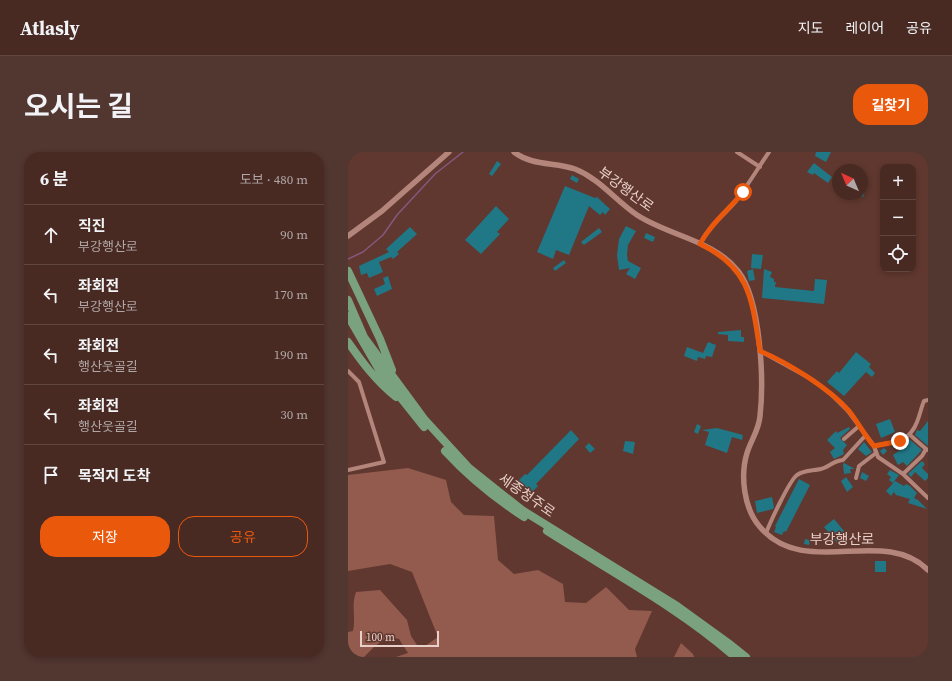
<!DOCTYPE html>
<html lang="ko">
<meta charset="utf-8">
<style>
body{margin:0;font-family:"Source Serif 4","Noto Sans KR",serif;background:#523630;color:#f1f3f6}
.controls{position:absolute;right:12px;top:12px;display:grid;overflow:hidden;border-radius:8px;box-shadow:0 2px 6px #0003}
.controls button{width:36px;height:36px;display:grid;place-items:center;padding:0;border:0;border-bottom:1px solid #604641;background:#482a23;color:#f1f3f6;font:20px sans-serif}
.compass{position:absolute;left:484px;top:12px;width:36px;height:36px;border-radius:50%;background:#482a23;box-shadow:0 2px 6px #0003;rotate:316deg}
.scale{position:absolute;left:12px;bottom:10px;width:79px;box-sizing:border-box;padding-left:4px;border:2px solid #e8cfc9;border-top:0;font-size:11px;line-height:14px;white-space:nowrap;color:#e8cfc9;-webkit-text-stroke:3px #60382f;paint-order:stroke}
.stop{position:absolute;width:12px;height:12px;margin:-9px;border:3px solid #ea580c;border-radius:50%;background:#fff}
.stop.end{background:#ea580c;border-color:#fff;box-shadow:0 1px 4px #0008}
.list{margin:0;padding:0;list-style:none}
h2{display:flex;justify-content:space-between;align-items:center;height:52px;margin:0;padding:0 16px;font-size:17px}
h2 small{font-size:13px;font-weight:400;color:#b1a7a6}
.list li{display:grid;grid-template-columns:26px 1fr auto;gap:12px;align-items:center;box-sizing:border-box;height:60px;padding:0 16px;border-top:1px solid #604641}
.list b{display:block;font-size:15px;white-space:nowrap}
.list p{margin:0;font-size:13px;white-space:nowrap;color:#b1a7a6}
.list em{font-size:13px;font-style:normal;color:#b1a7a6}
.actions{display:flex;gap:8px;padding:12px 16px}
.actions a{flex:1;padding:9px 0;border:1px solid #ea580c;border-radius:16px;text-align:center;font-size:14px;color:#ea580c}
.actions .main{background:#ea580c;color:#fff}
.icon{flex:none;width:22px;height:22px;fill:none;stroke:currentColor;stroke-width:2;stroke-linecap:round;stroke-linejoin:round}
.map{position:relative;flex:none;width:580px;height:505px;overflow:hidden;border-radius:16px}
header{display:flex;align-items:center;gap:24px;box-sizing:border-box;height:56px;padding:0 20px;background:#482a23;border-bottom:1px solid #604641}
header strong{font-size:19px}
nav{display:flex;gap:22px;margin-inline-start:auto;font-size:14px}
.intro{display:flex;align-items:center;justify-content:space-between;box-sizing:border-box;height:96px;padding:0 24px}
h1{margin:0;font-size:28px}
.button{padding:10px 18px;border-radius:16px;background:#ea580c;color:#fff;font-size:14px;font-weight:700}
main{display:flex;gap:24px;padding:0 24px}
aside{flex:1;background:#482a23;border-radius:16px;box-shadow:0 2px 6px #0003}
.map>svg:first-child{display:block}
.green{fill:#935a4e}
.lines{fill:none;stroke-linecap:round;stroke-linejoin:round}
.stream{stroke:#85587f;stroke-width:1.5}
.building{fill:#207786}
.minor{stroke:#b4857b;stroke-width:4}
.tertiary{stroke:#b4857b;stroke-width:5.5}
.trunk{stroke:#7ba27e;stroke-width:8}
.route{stroke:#ea580c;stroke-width:5}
.labels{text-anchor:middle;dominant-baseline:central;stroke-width:3;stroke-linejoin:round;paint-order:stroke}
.street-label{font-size:14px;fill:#e8cfc9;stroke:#60382f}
</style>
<header>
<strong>Atlasly</strong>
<nav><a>지도</a><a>레이어</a><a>공유</a></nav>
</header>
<div class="intro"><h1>오시는 길</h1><a class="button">길찾기</a></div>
<main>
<aside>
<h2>6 분<small>도보 · 480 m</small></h2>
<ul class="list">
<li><svg class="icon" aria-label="ahead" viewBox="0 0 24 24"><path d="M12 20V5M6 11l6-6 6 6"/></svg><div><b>직진</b><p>부강행산로</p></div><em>90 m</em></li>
<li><svg class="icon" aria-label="left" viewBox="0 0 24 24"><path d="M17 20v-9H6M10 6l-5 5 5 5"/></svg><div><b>좌회전</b><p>부강행산로</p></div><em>170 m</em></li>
<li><svg class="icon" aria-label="left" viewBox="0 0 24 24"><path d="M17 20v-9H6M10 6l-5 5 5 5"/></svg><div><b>좌회전</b><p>행산웃골길</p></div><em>190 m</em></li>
<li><svg class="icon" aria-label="left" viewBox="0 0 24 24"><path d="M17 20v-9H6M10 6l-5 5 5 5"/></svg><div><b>좌회전</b><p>행산웃골길</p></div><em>30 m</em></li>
<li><svg class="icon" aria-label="arrive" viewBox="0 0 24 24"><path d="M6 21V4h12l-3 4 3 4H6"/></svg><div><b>목적지 도착</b></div></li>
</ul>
<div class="actions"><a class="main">저장</a><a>공유</a></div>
</aside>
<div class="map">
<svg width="580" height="505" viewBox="0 0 580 505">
<rect width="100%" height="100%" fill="#60382f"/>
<path class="green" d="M 60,316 L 98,328 L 103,350 L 116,363 L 146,364 L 150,408 L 166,422 L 190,418 L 215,432 L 217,450 L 238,451 L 258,435 L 281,458 L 304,459 L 287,497 L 289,505 L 48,505 L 60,501 L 51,487 L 40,485 L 27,494 L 16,505 L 0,505 L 0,480 L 5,479 C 8,466 3,453 8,440 L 32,438 L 59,468 L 63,484 L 69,493 L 77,494 L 90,485 L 64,420 L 42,412 L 0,419 L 0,323 Z
M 333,491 L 345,502 L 346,505 L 326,505 Z"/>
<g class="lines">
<path class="stream" d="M 0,107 L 15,100 L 35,83 L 49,63 L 87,22 L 115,0"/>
</g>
<path class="building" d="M 468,0 L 483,0 L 478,10 L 467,4 Z
M 149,9 L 153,12 L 144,24 L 141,22 Z
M 466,11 L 484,25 L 480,31 L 466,21 L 465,23 L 459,20 Z
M 224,23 L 231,27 L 229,31 L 222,27 Z
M 514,27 L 520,28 L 515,45 L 514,45 Z
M 217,34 L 247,46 L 249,45 L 262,57 L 257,63 L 255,60 L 252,63 L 241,54 L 221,103 L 208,98 L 205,107 L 189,100 Z
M 148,54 L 161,67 L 149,80 L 152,82 L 133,102 L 117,88 Z
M 278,74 L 288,79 L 280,93 L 279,103 L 280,109 L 293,116 L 287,127 L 278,122 L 282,116 L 271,118 L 269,103 L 271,87 Z
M 62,75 L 69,82 L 49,100 L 51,102 L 45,107 L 43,105 L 31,110 L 35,120 L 21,126 L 19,121 L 13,123 L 11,114 L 41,100 L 38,97 Z
M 251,76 L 254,80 L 236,93 L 233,90 Z
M 298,81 L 307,85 L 305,90 L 296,86 Z
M 404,102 L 415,103 L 413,117 L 403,116 Z
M 216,108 L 218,111 L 207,119 L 205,116 Z
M 405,117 L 407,128 L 401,129 L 399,119 Z
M 416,117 L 424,120 L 422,125 L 426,127 L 426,130 L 428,130 L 427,135 L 466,139 L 467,127 L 479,128 L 476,152 L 414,146 Z
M 40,124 L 44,137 L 29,144 L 26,137 L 37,132 L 35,126 Z
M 393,178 L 393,185 L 396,185 L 396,190 L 380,189 L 380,183 L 370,182 L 370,180 Z
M 360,190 L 368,193 L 364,205 L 358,204 L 357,207 L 350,205 L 349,209 L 336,204 L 339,195 L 355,201 Z
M 508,200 L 523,212 L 521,215 L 527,221 L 524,225 L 518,220 L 496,244 L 479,230 L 489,219 L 491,221 Z
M 542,267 L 547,280 L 533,286 L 528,272 Z
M 580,269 L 580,294 L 567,283 L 569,278 L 572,279 Z
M 349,272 L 353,274 L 350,282 L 346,280 Z
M 501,275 L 502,277 L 492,286 L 499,293 L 495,298 L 496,302 L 486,307 L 482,300 L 487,296 L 479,288 L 488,279 L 489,281 Z
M 369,276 L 395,283 L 394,288 L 384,285 L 379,301 L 357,293 L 361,280 L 354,278 Z
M 223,278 L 231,287 L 188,332 L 190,334 L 183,341 L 170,329 L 177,322 L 179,323 Z
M 561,287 L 574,298 L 559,314 L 555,310 L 550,313 L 545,303 L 560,292 L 558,289 Z
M 277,289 L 287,290 L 285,302 L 275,299 Z
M 516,290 L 524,300 L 518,304 L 510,297 Z
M 241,291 L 247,297 L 242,301 L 237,295 Z
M 536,296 L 539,299 L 535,303 L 532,299 Z
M 574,309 L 577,312 L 574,316 L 580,322 L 580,326 L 577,329 L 567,320 L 563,325 L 560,322 Z
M 496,311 L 507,317 L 502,317 L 503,321 L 496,322 L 495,312 Z
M 542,318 L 551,323 L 545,331 L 541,328 L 543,325 L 539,322 Z
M 514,320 L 521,324 L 518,329 L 512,326 Z
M 498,325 L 505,335 L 499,340 L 493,329 Z
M 451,327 L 462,333 L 438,380 L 436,379 L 434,383 L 426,380 L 428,375 L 427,374 Z
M 547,329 L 556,334 L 558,332 L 562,334 L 569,341 L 566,346 L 570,348 L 579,357 L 560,351 L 562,347 L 548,343 L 546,340 L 543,344 L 538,339 Z
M 424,345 L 426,355 L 425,357 L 409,361 L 407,349 Z
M 486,367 L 501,385 L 491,393 L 476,375 Z
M 457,387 L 462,388 L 461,393 L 456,392 Z
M 527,409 L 538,409 L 538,420 L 527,420 Z"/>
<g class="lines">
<path class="minor" d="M 389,0 L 412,15
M 352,92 C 363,71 374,66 388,49 C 400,33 410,16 421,0
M 412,199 L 465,228 L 484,243 L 500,259 L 526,294 L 530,305 L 555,322 L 580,346
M 0,219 L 11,230 L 36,310 L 0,318
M 562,283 L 578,297
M 496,287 L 511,274
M 555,322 L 574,304 L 578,297 L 580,298
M 508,326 L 511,314 L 528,301 L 526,294 C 545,290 561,291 569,270 C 572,263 573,256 576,249 L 580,248
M 418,381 C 422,371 441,329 449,323 C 456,318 464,319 473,317 C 482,315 484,309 495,308 L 517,284"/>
<path class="tertiary" d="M 166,0 C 184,14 206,10 227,17 C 252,27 267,48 289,63 C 321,84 366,88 390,119 C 413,148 416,229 412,264 C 411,278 403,288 399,301 C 392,324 396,357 412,375 C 457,428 535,373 580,418
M 0,84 L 34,59 L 101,0"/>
<path class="trunk" d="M 0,119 L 32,187 L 44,218
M 0,148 L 16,185 L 77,268 L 121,316 L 174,358 L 329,454 L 383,493 L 398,505
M 0,164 L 33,221 L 76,275
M 0,190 C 14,210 28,229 48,245
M 97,299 C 120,324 147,346 176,365
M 199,379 C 260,418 333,457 387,505"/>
</g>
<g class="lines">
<path class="route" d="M 395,40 C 381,58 363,71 352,92 C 403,116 404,149 412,199 C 440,211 481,236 501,259 C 510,270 516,283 526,294 L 552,289"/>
</g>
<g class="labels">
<g class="street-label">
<text transform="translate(278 37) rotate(36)">부강행산로</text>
<text transform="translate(179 343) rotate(35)">세종청주로</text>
<text x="494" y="387">부강행산로</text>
</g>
</g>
</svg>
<div class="controls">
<button>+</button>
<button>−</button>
<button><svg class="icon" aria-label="locate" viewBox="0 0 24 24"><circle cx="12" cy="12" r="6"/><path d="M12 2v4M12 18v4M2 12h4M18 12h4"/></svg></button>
</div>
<svg class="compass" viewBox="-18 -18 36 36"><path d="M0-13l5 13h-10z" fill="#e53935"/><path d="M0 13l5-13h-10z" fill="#b1a7a6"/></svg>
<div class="scale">100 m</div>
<div class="stop" style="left:395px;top:40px"></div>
<div class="stop end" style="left:552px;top:289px"></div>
</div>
</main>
